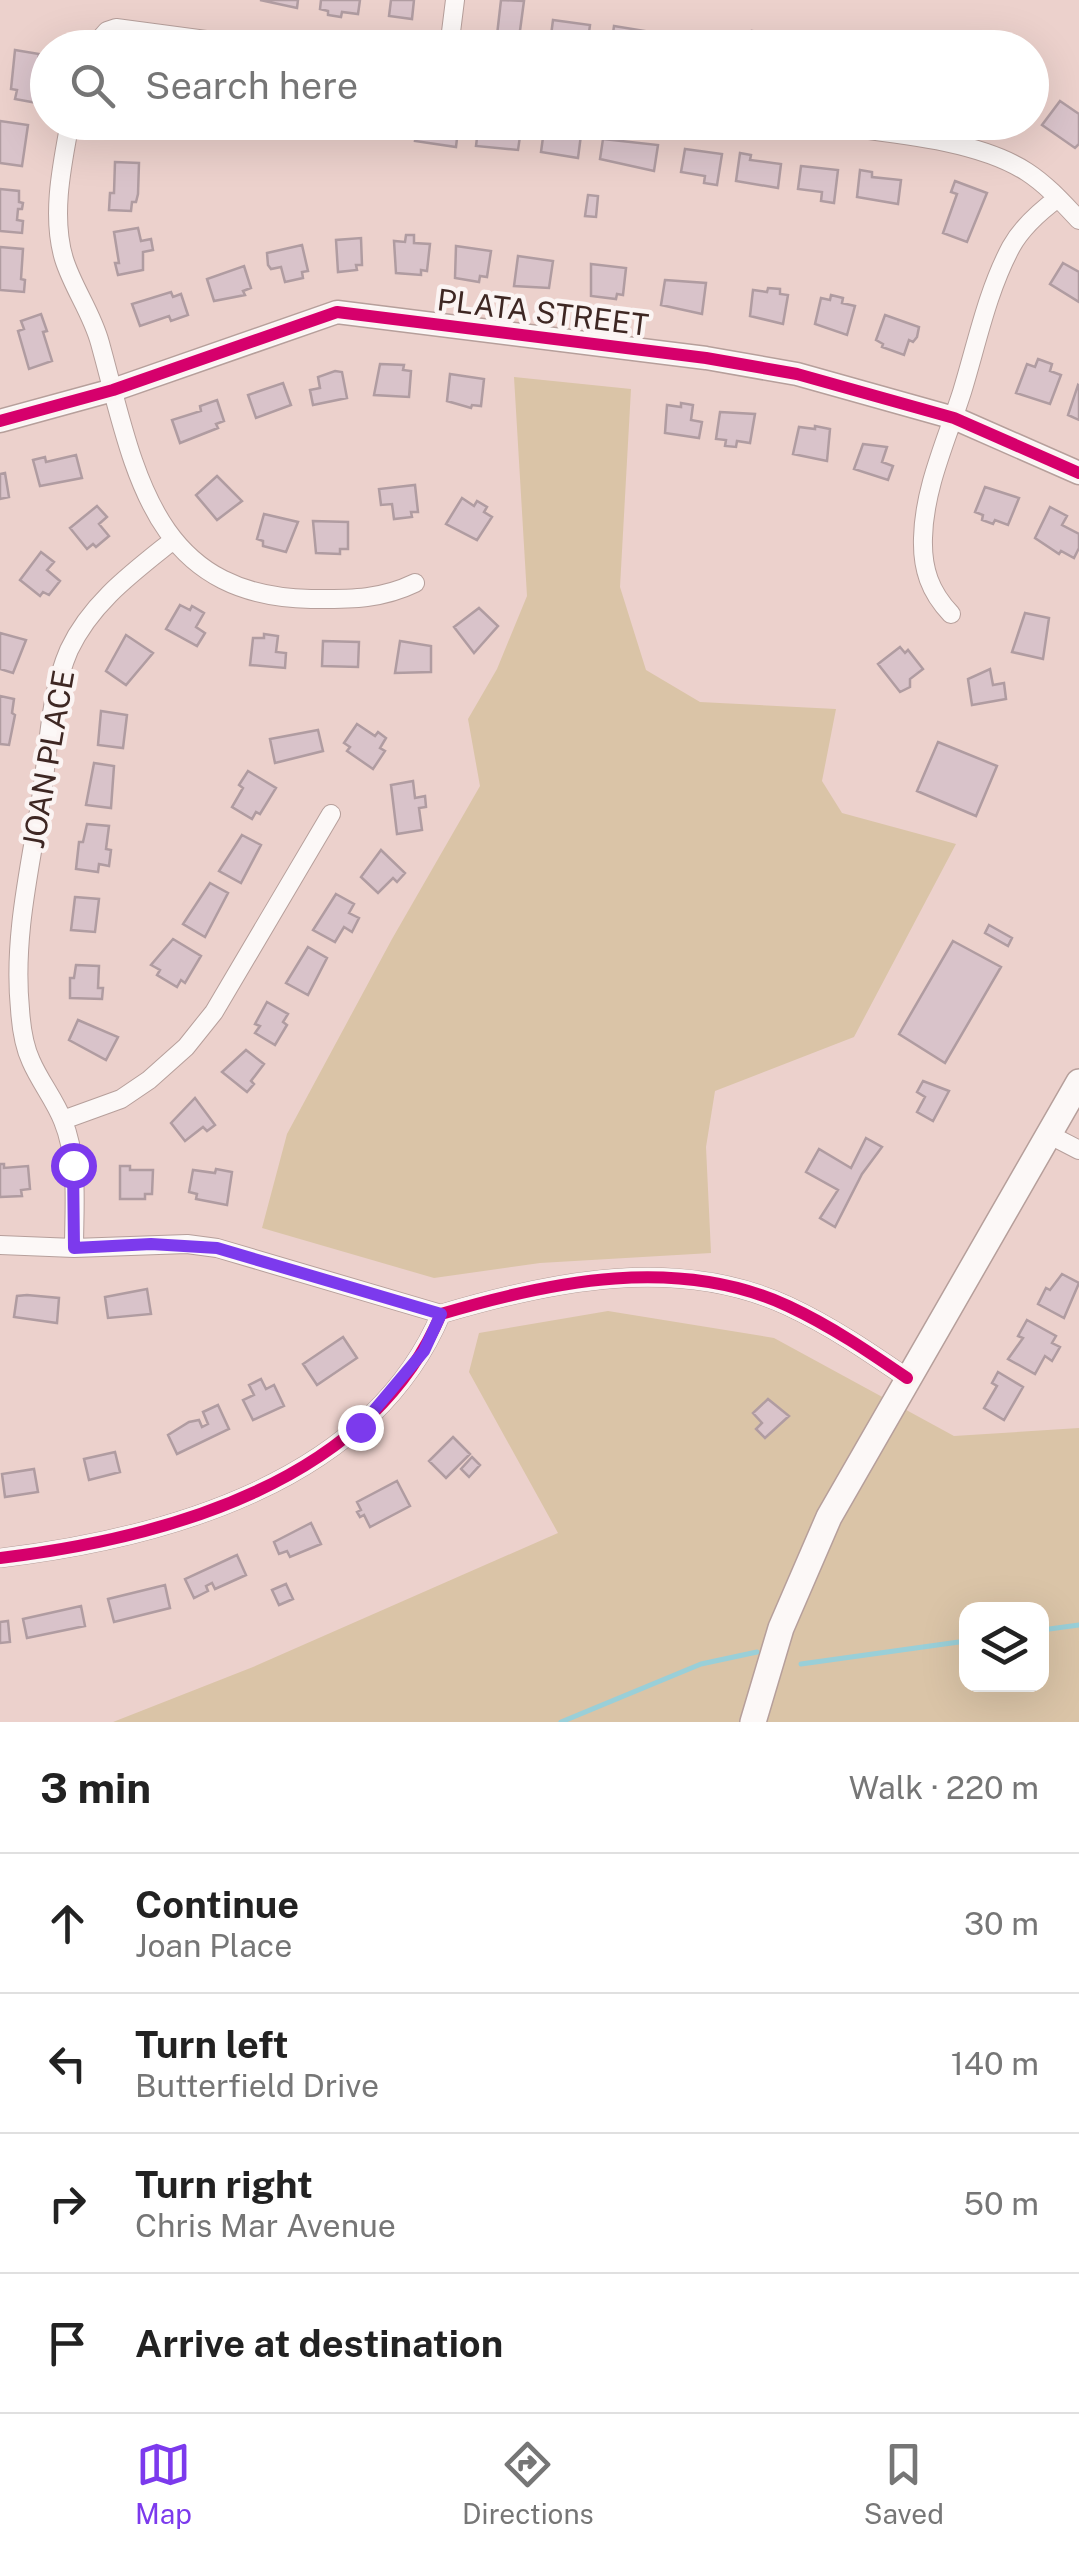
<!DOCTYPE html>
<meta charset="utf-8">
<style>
body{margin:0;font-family:"Public Sans",sans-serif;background:#f6f6f6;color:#222}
.controls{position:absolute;right:30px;bottom:30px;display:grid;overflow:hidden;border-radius:20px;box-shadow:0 10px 40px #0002}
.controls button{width:90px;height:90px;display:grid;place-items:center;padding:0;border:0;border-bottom:2px solid #e0e0e0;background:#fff;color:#222;font:50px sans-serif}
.stop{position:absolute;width:30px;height:30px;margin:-22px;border:8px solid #7c3aed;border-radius:50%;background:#fff}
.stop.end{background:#7c3aed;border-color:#fff;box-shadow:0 2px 10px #0008}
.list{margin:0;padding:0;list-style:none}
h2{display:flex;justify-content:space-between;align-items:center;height:130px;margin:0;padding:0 40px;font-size:42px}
h2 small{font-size:32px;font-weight:400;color:#767676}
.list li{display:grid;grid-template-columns:65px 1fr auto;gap:30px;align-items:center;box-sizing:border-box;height:140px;padding:0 40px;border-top:2px solid #e0e0e0}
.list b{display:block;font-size:38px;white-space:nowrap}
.list p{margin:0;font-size:32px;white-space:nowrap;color:#767676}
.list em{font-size:32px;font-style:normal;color:#767676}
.icon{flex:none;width:55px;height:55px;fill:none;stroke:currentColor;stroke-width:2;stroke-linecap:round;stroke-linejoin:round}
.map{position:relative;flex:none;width:1079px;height:1722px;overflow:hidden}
.search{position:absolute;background:#fff;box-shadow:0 10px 40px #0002;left:30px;right:30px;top:30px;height:110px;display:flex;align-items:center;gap:25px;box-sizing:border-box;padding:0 35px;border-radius:55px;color:#767676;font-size:38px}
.sheet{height:690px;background:#fff}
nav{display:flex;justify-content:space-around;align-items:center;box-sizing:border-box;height:140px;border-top:2px solid #e0e0e0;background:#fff;font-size:28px;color:#767676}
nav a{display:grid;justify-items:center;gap:5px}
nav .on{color:#7c3aed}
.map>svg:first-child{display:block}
.green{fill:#dac4a7;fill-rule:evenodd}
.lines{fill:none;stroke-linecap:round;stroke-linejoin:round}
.stream{stroke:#99cfd8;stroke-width:5}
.building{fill:#d9c3ca;stroke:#b09ca1;stroke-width:2.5}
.minor-casing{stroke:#b69f9b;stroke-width:20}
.tertiary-casing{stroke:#b69f9b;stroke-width:25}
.secondary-casing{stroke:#b69f9b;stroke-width:28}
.minor{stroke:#fcf8f7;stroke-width:18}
.tertiary{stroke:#fcf8f7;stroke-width:22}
.secondary{stroke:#fcf8f7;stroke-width:25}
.cycleway-casing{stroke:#fbf4f3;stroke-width:19}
.cycleway{stroke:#d6006c;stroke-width:12}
.route{stroke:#7c3aed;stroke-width:12}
.labels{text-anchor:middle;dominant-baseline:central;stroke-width:9;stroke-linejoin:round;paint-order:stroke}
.street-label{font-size:30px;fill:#3e2723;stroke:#fbf4f3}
</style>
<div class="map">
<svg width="1079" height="1722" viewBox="0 0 1079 1722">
<rect width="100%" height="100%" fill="#ecd1cc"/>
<path class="green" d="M 514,377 L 631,389 L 620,587 L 646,670 L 700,702 L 836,709 L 822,781 L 842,813 L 956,844 L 854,1037 L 715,1091 L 706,1147 L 711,1253 L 540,1263 L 434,1278 L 262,1228 L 287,1134 L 392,939 L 480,786 L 468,719 L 497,669 L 527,596 Z
M 608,1311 L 774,1338 L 954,1436 L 1079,1428 L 1079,1722 L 113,1722 L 253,1667 L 558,1533 L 469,1372 L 479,1333 ZM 966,1610 L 1042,1610 L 1042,1684 L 966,1684 Z"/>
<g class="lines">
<path class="stream" d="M 1042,1630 L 1079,1625
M 801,1664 L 966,1641
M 561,1722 L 701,1664 L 757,1652"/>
</g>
<path class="building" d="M 260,0 L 298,0 L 297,8 Z
M 321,0 L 360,0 L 358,14 L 342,12 L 341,17 L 328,15 L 328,11 L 320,9 Z
M 391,0 L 414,0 L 412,19 L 389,16 Z
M 501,0 L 524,1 L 519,38 L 497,35 Z
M 553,20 L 590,25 L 587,48 L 550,43 Z
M 614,26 L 651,32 L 649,48 L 611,48 Z
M 752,31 L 765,33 L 763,44 L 773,48 L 731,48 L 731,42 L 751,43 Z
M 675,36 L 713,42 L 713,48 L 673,48 Z
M 798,36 L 813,38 L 812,48 L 796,48 Z
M 15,50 L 39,54 L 37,65 L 41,66 L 35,84 L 40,85 L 37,103 L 15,99 L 17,90 L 11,89 Z
M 1060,101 L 1079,114 L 1079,144 L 1075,148 L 1042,125 Z
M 0,121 L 28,125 L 22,166 L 0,163 Z
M 356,122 L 398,122 L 397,133 L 385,133 L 355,129 Z
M 418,122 L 459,122 L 456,147 L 415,141 Z
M 479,122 L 522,123 L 518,150 L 476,146 Z
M 544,130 L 581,135 L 578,158 L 541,152 Z
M 603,139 L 658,145 L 654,171 L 600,159 Z
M 685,149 L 722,154 L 717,185 L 704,183 L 705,176 L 681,172 Z
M 740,153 L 751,155 L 750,160 L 781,164 L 778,188 L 736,181 Z
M 115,162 L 139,163 L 138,194 L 136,202 L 132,202 L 131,211 L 109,210 L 110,193 L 114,193 Z
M 801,166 L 838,170 L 834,203 L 821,201 L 822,192 L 798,189 Z
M 860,170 L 872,172 L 872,177 L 901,180 L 898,204 L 857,197 Z
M 955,181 L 987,193 L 967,242 L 943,233 L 957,194 L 951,192 Z
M 0,189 L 19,191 L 19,202 L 23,203 L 22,209 L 18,209 L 17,220 L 23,221 L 22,233 L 0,231 Z
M 588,195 L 598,196 L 596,217 L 585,216 Z
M 138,228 L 141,241 L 151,239 L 153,250 L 143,252 L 143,270 L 118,275 L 115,263 L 119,263 L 114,232 Z
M 406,235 L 414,235 L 414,243 L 430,244 L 427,271 L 421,270 L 421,275 L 396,273 L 394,241 L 405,242 Z
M 361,238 L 362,265 L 356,265 L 357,270 L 338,272 L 336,240 Z
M 302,245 L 308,271 L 302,272 L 303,278 L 285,282 L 281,267 L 271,269 L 268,265 L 267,253 Z
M 456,246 L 491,251 L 487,277 L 480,276 L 479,282 L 455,278 Z
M 0,247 L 23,249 L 21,279 L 25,280 L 24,292 L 0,290 Z
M 518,256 L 553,261 L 549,288 L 514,286 Z
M 1063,263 L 1079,272 L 1079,302 L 1050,284 Z
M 591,264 L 626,268 L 623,295 L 617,294 L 616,299 L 591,296 Z
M 244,266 L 251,288 L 243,291 L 245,295 L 214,301 L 207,279 Z
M 665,280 L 706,283 L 702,314 L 661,305 Z
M 768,288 L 780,289 L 780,294 L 788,295 L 783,324 L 750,316 L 753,290 L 767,292 Z
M 171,292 L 173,297 L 181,294 L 188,315 L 171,321 L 169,316 L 140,326 L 132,304 Z
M 831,295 L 843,298 L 842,303 L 855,306 L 847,335 L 815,324 L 821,298 L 830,300 Z
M 41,314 L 47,331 L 43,332 L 52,361 L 29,369 L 18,331 L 24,329 L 21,321 Z
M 885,315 L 919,327 L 917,337 L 913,342 L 909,340 L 904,355 L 882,347 L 883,344 L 876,340 Z
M 1038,359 L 1052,364 L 1050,371 L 1061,375 L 1050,404 L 1016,393 L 1027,364 L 1035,367 Z
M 380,364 L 404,365 L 403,370 L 411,371 L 409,397 L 374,395 Z
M 335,371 L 342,372 L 347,398 L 313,405 L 310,390 L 320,388 L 318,377 Z
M 450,374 L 484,379 L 481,406 L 472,405 L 471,408 L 447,401 Z
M 283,383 L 291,405 L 256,418 L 248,395 Z
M 1078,385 L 1079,386 L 1079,420 L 1068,415 Z
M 217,400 L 224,421 L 216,424 L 218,428 L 180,443 L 172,420 L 201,411 L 200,406 Z
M 681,403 L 693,405 L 691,420 L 702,422 L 699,438 L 665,433 L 667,405 L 681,407 Z
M 720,412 L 755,414 L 750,443 L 737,441 L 736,447 L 725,446 L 726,440 L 716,439 Z
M 815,426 L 830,429 L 827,461 L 793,454 L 799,427 L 815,429 Z
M 863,444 L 887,447 L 882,462 L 893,466 L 888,480 L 854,469 Z
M 76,455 L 82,478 L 40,486 L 33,460 L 45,457 L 46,462 Z
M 5,473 L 9,497 L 0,499 L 0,474 Z
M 217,476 L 242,501 L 217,520 L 196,495 Z
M 415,485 L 418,512 L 411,512 L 412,517 L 394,519 L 392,504 L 381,505 L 379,489 Z
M 985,487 L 1019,498 L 1008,525 L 995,520 L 993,524 L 982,520 L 983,515 L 975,512 Z
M 462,498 L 474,506 L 477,501 L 487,507 L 484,512 L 492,517 L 477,540 L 446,524 Z
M 97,506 L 107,517 L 99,524 L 109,536 L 96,547 L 93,544 L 87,549 L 70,528 Z
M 1050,507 L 1067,516 L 1062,525 L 1079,534 L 1079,548 L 1074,558 L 1061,551 L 1059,554 L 1035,538 Z
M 264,514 L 298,522 L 286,552 L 263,546 L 263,541 L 257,539 Z
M 313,521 L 348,522 L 348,549 L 340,549 L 340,554 L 316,553 Z
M 41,552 L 54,562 L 47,570 L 60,581 L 49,595 L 43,592 L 40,596 L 20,580 Z
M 180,605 L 190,610 L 192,606 L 204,613 L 196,627 L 205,633 L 197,646 L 166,629 Z
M 479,608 L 498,626 L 474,653 L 454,627 Z
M 1025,613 L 1049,618 L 1043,659 L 1012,652 Z
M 0,633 L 26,640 L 13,673 L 0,669 Z
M 264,634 L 278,636 L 276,652 L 286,653 L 285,668 L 250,665 L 253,638 L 264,638 Z
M 126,635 L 153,653 L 126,685 L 106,671 Z
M 323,641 L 359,642 L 358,667 L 322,666 Z
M 400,641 L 431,646 L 431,672 L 395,673 Z
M 900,647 L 905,653 L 908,650 L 923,669 L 910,679 L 910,687 L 900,692 L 878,664 Z
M 990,669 L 993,685 L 1004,683 L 1006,699 L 972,705 L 968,679 Z
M 0,696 L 14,699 L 12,713 L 15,715 L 9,745 L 0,744 Z
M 101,711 L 127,715 L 123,748 L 98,745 Z
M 357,724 L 375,736 L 378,732 L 386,738 L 380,748 L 385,751 L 373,769 L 347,751 L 350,747 L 344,743 Z
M 318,730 L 323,751 L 275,763 L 270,739 Z
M 938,742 L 997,766 L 976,816 L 917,791 Z
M 94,763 L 114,766 L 111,808 L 86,805 Z
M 248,771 L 276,788 L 260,814 L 256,812 L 252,819 L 232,807 L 243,788 L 239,785 Z
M 413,781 L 415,798 L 425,796 L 426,807 L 419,808 L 422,830 L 397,834 L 391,785 Z
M 87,824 L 109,826 L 106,849 L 111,850 L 109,866 L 99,864 L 98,872 L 76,869 L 79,842 L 83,842 Z
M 242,835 L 261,845 L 241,883 L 219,871 Z
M 381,850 L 405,873 L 397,882 L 393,878 L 378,893 L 361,877 Z
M 210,883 L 228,893 L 205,937 L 183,924 Z
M 336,894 L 354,904 L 349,913 L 359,918 L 352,932 L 344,927 L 335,942 L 313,930 Z
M 75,897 L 99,899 L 95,932 L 71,930 Z
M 989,925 L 1012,938 L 1008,946 L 985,933 Z
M 173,939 L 201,956 L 185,983 L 181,980 L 177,987 L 157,975 L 160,970 L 151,965 Z
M 953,941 L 1001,967 L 945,1063 L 899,1034 Z
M 308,947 L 327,958 L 308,995 L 286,983 Z
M 76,965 L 99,966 L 98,988 L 103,988 L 102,999 L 70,998 L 70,978 L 74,978 Z
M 267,1002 L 288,1014 L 283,1022 L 287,1025 L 275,1045 L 255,1033 L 260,1026 L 255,1024 Z
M 78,1020 L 118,1037 L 106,1060 L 69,1040 Z
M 246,1050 L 264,1064 L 251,1081 L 254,1084 L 247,1092 L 222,1072 Z
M 923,1081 L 949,1091 L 933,1121 L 917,1112 L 925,1097 L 917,1092 Z
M 195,1098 L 215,1125 L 207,1131 L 203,1127 L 185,1141 L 171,1123 Z
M 866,1138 L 882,1147 L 862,1174 L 835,1227 L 820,1218 L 838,1190 L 806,1172 L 819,1149 L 851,1168 Z
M 0,1164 L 4,1164 L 4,1168 L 28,1166 L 30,1189 L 21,1190 L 22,1196 L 0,1197 Z
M 120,1166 L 130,1166 L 130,1170 L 153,1170 L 152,1194 L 145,1194 L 145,1199 L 120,1199 Z
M 216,1169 L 232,1172 L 227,1205 L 196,1199 L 197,1194 L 189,1192 L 193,1170 L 215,1173 Z
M 1062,1274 L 1079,1283 L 1064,1318 L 1038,1304 L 1046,1288 L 1050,1290 Z
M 147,1289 L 151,1314 L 108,1318 L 105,1297 Z
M 27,1295 L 59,1298 L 57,1323 L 14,1317 L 17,1296 Z
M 1027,1320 L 1056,1336 L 1052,1343 L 1060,1347 L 1052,1361 L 1045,1356 L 1035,1374 L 1008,1359 L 1023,1338 L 1018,1336 Z
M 343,1337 L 357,1358 L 317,1385 L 303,1364 Z
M 998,1372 L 1023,1387 L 1004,1420 L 984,1408 L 997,1386 L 992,1383 Z
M 261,1379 L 266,1389 L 274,1385 L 284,1406 L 253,1420 L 243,1400 L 254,1395 L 249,1385 Z
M 768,1399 L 789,1416 L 765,1438 L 756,1429 L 762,1423 L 753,1413 Z
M 218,1405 L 229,1429 L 177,1454 L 168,1435 L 189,1422 L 199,1420 L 202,1427 L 208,1424 L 203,1412 Z
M 453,1437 L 470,1454 L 446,1478 L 429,1461 Z
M 115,1452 L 120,1472 L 89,1480 L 84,1459 Z
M 472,1457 L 480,1465 L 469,1477 L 461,1469 Z
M 34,1469 L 38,1492 L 5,1497 L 2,1474 Z
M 397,1481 L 410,1506 L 370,1527 L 364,1515 L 360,1517 L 357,1512 L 361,1510 L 357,1502 Z
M 311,1523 L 321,1544 L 290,1557 L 287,1551 L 279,1554 L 274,1542 Z
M 237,1555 L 246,1575 L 215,1589 L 212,1583 L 206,1586 L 208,1591 L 194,1598 L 185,1579 Z
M 286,1584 L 293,1599 L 279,1605 L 272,1590 Z
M 165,1585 L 170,1608 L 114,1622 L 108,1599 Z
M 81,1606 L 85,1626 L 27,1638 L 23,1619 Z
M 8,1621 L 10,1642 L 0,1643 L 0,1622 Z"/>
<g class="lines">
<g class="minor-casing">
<path id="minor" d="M 92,48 L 107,31 L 116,28 L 267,48
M 449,48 L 455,0
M 70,122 C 62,165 51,216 64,259 C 73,288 92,313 100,343 C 135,470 151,596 311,599 C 349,599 380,600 415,583
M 806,122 C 871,132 972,136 1027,172 C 1047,185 1063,203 1079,220
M 951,614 C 930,592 922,569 923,538 C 924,488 947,439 962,392 C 977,343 987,292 1011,247 C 1022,227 1039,212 1058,198
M 63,1120 L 121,1099 L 149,1080 L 186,1047 L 214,1012 L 331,814
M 1048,1134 L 1079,1150
M 0,1245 L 74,1248 L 187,1244 L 217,1248 L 441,1314
M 74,1248 C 74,1207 79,1160 63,1121 C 55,1100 40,1082 31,1061 C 24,1046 21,1025 20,1009 C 13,938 30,868 41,799 C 49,750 49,696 69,650 C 91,603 132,573 172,541
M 0,1558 C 166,1538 370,1482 441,1314 C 552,1281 678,1255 788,1306 C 831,1326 869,1352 907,1378"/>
</g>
<g class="tertiary-casing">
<path id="tertiary" d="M 0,421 L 113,390 L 337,312 L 706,358 L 797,374 L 954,418 L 1079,473"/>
</g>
<g class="secondary-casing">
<path id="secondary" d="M 753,1722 L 781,1628 L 829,1517 L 1079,1082"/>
</g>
<use href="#minor" class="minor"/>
<use href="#tertiary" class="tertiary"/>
<use href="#secondary" class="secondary"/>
<g class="cycleway-casing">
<path id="cycleway" d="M 0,421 L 113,390 L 337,312 L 706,358 L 797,374 L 954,418 L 1079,473
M 0,1558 C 166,1538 370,1482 441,1314 C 552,1281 678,1255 788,1306 C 831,1326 869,1352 907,1378"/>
</g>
<use href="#cycleway" class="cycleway"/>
</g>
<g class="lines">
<path class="route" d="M 73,1165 L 74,1248 L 151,1244 L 217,1248 L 441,1314 L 424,1351 L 360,1427"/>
</g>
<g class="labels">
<g class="street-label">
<text transform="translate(543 312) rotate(7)">PLATA STREET</text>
<text transform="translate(48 759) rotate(-80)">JOAN PLACE</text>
</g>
</g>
</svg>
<div class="controls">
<button><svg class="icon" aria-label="layers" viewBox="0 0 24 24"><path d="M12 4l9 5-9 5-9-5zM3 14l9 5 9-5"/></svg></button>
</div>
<div class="stop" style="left:73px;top:1165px"></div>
<div class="stop end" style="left:360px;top:1427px"></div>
<div class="search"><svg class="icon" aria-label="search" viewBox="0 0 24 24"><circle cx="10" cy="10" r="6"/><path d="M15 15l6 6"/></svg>Search here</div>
</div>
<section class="sheet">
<h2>3 min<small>Walk · 220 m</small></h2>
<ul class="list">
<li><svg class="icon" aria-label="ahead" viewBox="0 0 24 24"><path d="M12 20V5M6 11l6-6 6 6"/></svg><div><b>Continue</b><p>Joan Place</p></div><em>30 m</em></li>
<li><svg class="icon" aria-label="left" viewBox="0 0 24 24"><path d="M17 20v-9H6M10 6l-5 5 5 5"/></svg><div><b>Turn left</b><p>Butterfield Drive</p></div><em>140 m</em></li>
<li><svg class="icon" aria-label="right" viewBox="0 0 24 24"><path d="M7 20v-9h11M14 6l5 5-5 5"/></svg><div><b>Turn right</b><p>Chris Mar Avenue</p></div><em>50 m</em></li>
<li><svg class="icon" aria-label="arrive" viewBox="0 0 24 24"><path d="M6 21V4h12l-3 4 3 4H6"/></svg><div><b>Arrive at destination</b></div></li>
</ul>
</section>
<nav>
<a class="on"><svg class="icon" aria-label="map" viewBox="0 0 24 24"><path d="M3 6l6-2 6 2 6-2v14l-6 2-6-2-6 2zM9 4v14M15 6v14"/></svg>Map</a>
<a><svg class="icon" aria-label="directions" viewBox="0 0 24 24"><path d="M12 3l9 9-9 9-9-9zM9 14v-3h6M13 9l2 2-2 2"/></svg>Directions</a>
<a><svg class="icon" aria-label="saved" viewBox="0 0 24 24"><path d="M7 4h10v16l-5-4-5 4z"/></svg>Saved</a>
</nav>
